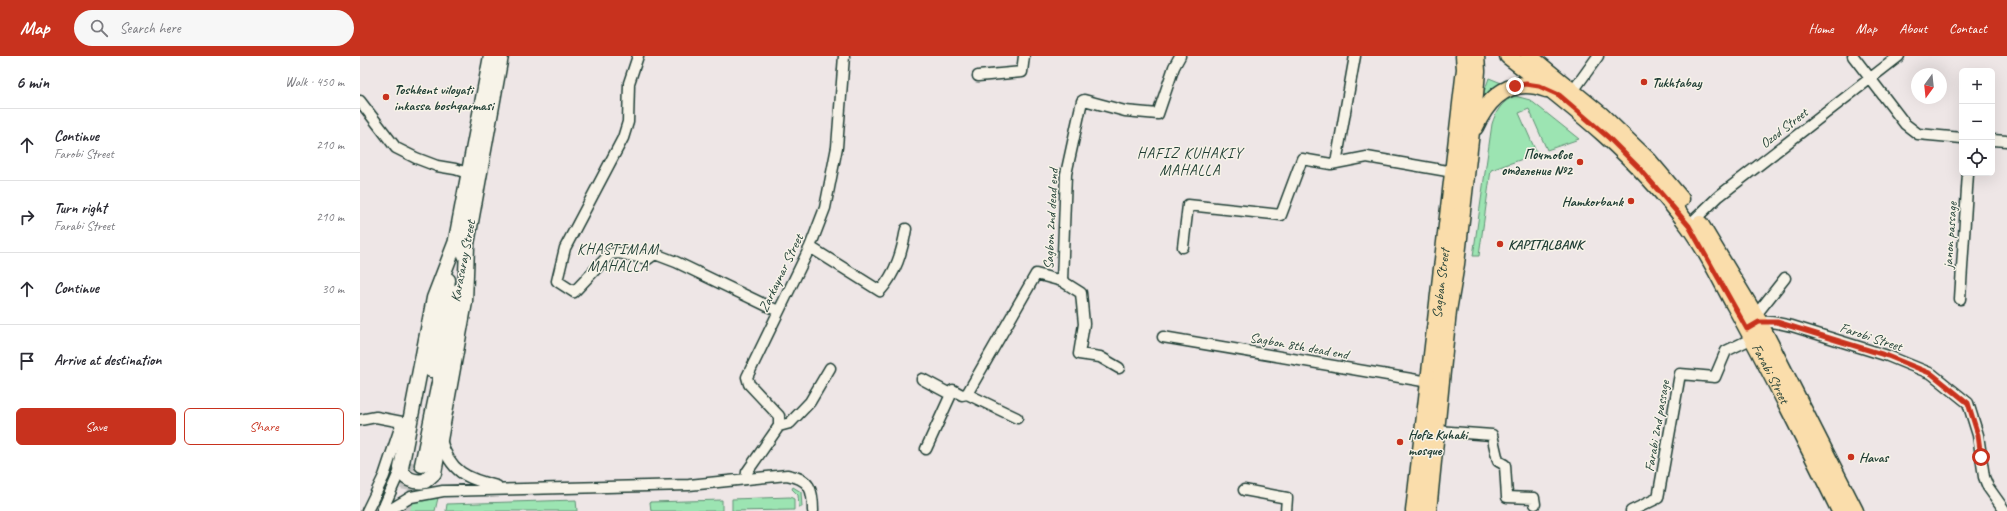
<!DOCTYPE html>
<meta charset="utf-8">
<style>
body{margin:0;font-family:Caveat,sans-serif;background:#f7f7f7;color:#2b2b33}
.controls{position:absolute;right:12px;top:12px;display:grid;overflow:hidden;border-radius:6px;box-shadow:0 4px 16px #0002}
.controls button{width:36px;height:36px;display:grid;place-items:center;padding:0;border:0;border-bottom:1px solid #e1e1e2;background:#fff;color:#2b2b33;font:20px sans-serif}
.compass{position:absolute;left:1551px;top:12px;width:36px;height:36px;border-radius:50%;background:#fff;box-shadow:0 4px 16px #0002;rotate:195deg}
.stop{position:absolute;width:12px;height:12px;margin:-9px;border:3px solid #c8321e;border-radius:50%;background:#fff}
.stop.end{background:#c8321e;border-color:#fff;box-shadow:0 1px 4px #0008}
.list{margin:0;padding:0;list-style:none}
h2{display:flex;justify-content:space-between;align-items:center;height:52px;margin:0;padding:0 16px;font-size:17px}
h2 small{font-size:13px;font-weight:400;color:#7c7c81}
.list li{display:grid;grid-template-columns:26px 1fr auto;gap:12px;align-items:center;box-sizing:border-box;height:72px;padding:0 16px;border-top:1px solid #e1e1e2}
.list b{display:block;font-size:15px;white-space:nowrap}
.list p{margin:0;font-size:13px;white-space:nowrap;color:#7c7c81}
.list em{font-size:13px;font-style:normal;color:#7c7c81}
.actions{display:flex;gap:8px;padding:12px 16px}
.actions a{flex:1;padding:9px 0;border:1px solid #c8321e;border-radius:6px;text-align:center;font-size:14px;color:#c8321e}
.actions .main{background:#c8321e;color:#fff}
.icon{flex:none;width:22px;height:22px;fill:none;stroke:currentColor;stroke-width:2;stroke-linecap:round;stroke-linejoin:round}
.map{position:relative;flex:none;width:1647px;height:455px;overflow:hidden}
header{display:flex;align-items:center;gap:24px;box-sizing:border-box;height:56px;padding:0 20px;background:#c8321e;color:#fff}
header strong{font-size:19px}
nav{display:flex;gap:22px;margin-inline-start:auto;font-size:14px}
.search{width:280px;height:36px;background:#f7f7f7;display:flex;align-items:center;gap:10px;box-sizing:border-box;padding:0 14px;border-radius:22px;color:#7c7c81;font-size:15px}
main{display:flex}
aside{flex:1;background:#fff}
.map>svg:first-child{display:block}
.green{fill:#9ce4b2;stroke:#5e9073}
.lines{fill:none;stroke-linecap:round;stroke-linejoin:round}
.secondary-tunnel{stroke:#c5c4c2;stroke-width:14;stroke-dasharray:14 7;stroke-linecap:butt}
.street-casing{stroke:#1f3d34;stroke-width:13}
.secondary-casing{stroke:#1f3d34;stroke-width:17}
.primary-casing{stroke:#1f3d34;stroke-width:19}
.street{stroke:#f7f3e8;stroke-width:10}
.secondary{stroke:#f7f3e8;stroke-width:14}
.primary{stroke:#faddab;stroke-width:16}
.route{stroke:#c8321e;stroke-width:5}
.poi-dot{fill:#c8321e;stroke:#f7f3e8;stroke-width:1.5}
.labels{text-anchor:middle;dominant-baseline:central;stroke-width:3;stroke-linejoin:round;paint-order:stroke}
.poi-label{font-size:14px;font-weight:bold;fill:#1f3d34;stroke:#f7f3e8;text-anchor:start}
.street-label{font-size:14px;fill:#1f3d34;stroke:#f7f3e8}
.neighbourhood-label{font-size:15px;letter-spacing:1px;fill:#1f3d34;stroke:#f7f3e8}
</style>
<header>
<strong>Map</strong>
<div class="search"><svg class="icon" aria-label="search" viewBox="0 0 24 24"><circle cx="10" cy="10" r="6"/><path d="M15 15l6 6"/></svg>Search here</div>
<nav><a>Home</a><a>Map</a><a>About</a><a>Contact</a></nav>
</header>
<main>
<aside>
<h2>6 min<small>Walk · 450 m</small></h2>
<ul class="list">
<li><svg class="icon" aria-label="ahead" viewBox="0 0 24 24"><path d="M12 20V5M6 11l6-6 6 6"/></svg><div><b>Continue</b><p>Farobi Street</p></div><em>210 m</em></li>
<li><svg class="icon" aria-label="right" viewBox="0 0 24 24"><path d="M7 20v-9h11M14 6l5 5-5 5"/></svg><div><b>Turn right</b><p>Farabi Street</p></div><em>210 m</em></li>
<li><svg class="icon" aria-label="ahead" viewBox="0 0 24 24"><path d="M12 20V5M6 11l6-6 6 6"/></svg><div><b>Continue</b></div><em>30 m</em></li>
<li><svg class="icon" aria-label="arrive" viewBox="0 0 24 24"><path d="M6 21V4h12l-3 4 3 4H6"/></svg><div><b>Arrive at destination</b></div></li>
</ul>
<div class="actions"><a class="main">Save</a><a>Share</a></div>
</aside>
<div class="map">
<svg width="1647" height="455" viewBox="0 0 1647 455">
<rect width="100%" height="100%" fill="#eee6e6"/>
<filter id="ink" filterUnits="userSpaceOnUse"><feTurbulence type="fractalNoise" baseFrequency=".025" numOctaves="2"/><feDisplacementMap in="SourceGraphic" scale="8" xChannelSelector="R" yChannelSelector="G"/><feConvolveMatrix kernelMatrix="1 2 1 2 8 2 1 2 1" color-interpolation-filters="sRGB"/></filter>
<g filter="url(#ink)">
<path class="green" d="M 1129,22 L 1144,28 L 1121,51 L 1124,36 Z
M 1155,40 L 1170,44 L 1219,83 L 1187,94 L 1169,53 L 1159,57 L 1177,98 L 1131,114 L 1119,200 L 1113,200 L 1132,68 C 1136,55 1142,45 1155,40 Z
M 433,431 L 441,436 L 442,451 L 439,451 L 438,439 L 432,433 Z
M 430,441 L 434,443 L 434,454 L 372,455 L 372,443 Z
M 78,442 L 75,455 L 33,455 C 42,444 64,443 78,442 Z
M 216,444 L 217,455 L 86,455 L 87,448 Z
M 362,444 L 362,455 L 291,455 L 290,446 Z"/>
<g class="lines">
<path class="secondary-tunnel" d="M 43,455 L 53,406"/>
<g class="street-casing">
<path id="street" d="M 278,0 L 269,27 L 268,66 L 263,82 L 205,192 L 197,225 L 214,236 L 250,198 L 259,197 L 288,203 L 295,198 L 316,206 L 418,255
M 1493,0 L 1545,68 L 1558,78 L 1602,82
M 618,20 L 662,16 L 664,0
M 1213,35 L 1238,0
M 0,45 L 36,92 L 56,102 L 77,110 L 95,113 L 114,119
M 1632,84 L 1647,85
M 976,107 L 995,0
M 1330,168 L 1359,140 L 1539,0
M 450,191 L 520,235 C 536,217 542,196 546,173
M 823,191 L 828,149 L 921,159 L 942,103 L 971,108 L 1007,101 L 1093,116
M 702,225 L 706,118 L 722,45 L 724,44 L 765,55 L 798,58 L 814,11 L 820,0
M 1600,243 L 1608,117
M 1395,260 L 1425,222
M 1396,268 C 1406,263 1421,268 1432,270 L 1528,300 L 1572,318 L 1608,347 L 1618,379 L 1624,421 L 1628,431 L 1645,455
M 803,281 L 1069,326
M 562,323 L 590,338
M 607,338 L 676,218 L 702,225 L 721,237 L 724,268 L 719,298 L 740,301 L 759,312
M 607,338 L 657,362
M 0,364 L 16,361 L 47,367
M 419,370 L 430,367 L 450,346 L 470,312
M 1077,375 L 1132,379 L 1138,405 L 1145,409 L 1147,441 L 1174,442 L 1175,448
M 81,384 C 90,416 107,423 137,430
M 566,393 L 593,334 L 602,339 L 607,338
M 386,423 L 387,416 L 419,370 L 419,360 L 389,328 L 387,321 L 450,191 L 465,152 L 477,91 L 484,0
M 884,434 L 927,442 L 926,455
M 7,455 L 24,420 L 42,366
M 22,455 L 41,412
M 28,455 L 51,441 L 83,435 L 329,429 L 427,419 C 450,423 453,433 453,455
M 1271,455 L 1298,442 L 1320,318 L 1355,321 L 1366,295 L 1393,282"/>
</g>
<g class="secondary-casing">
<path id="secondary" d="M 96,185 L 74,242 L 41,412 C 43,423 54,427 65,425 L 74,417 L 105,246 L 107,190
M 94,194 L 131,0
M 105,199 L 141,0
M 71,314 L 88,224
M 62,409 L 98,235"/>
</g>
<g class="primary-casing">
<g id="primary">
<path id="s1" d="M 1148,0 C 1213,50 1279,102 1328,169 C 1347,194 1360,223 1375,250 C 1412,317 1446,386 1480,455"/>
<path d="M 1169,0 L 1241,59 L 1288,104 L 1321,143"/>
<path d="M 1115,71 C 1129,40 1152,20 1186,33"/>
<path d="M 1340,168 L 1399,266 L 1495,455"/>
<path id="s2" d="M 1054,455 L 1105,13 L 1104,0"/>
<path d="M 1068,455 L 1088,255 L 1096,208 L 1114,49 L 1117,15 L 1116,0"/>
</g>
</g>
<use href="#street" class="street"/>
<use href="#secondary" class="secondary"/>
<use href="#primary" class="primary"/>
</g>
</g>
<g class="lines" filter="url(#ink)">
<path class="route" d="M 1155,30 L 1166,28 L 1179,30 L 1199,39 L 1248,81 L 1279,112 L 1329,170 L 1387,273 L 1399,266 L 1417,266 L 1528,300 L 1572,318 L 1608,347 L 1618,379 L 1621,401"/>
</g>
<g class="poi-dot">
<circle cx="1284" cy="26" r="4"/>
<circle cx="26" cy="41" r="4"/>
<circle cx="1220" cy="106" r="4"/>
<circle cx="1271" cy="145" r="4"/>
<circle cx="1140" cy="188" r="4"/>
<circle cx="1040" cy="386" r="4"/>
<circle cx="1491" cy="401" r="4"/>
</g>
<g class="labels">
<g class="poi-label">
<text x="1292" y="26">Tukhtabay</text>
<text x="34" y="33">Toshkent viloyati<tspan x="34" dy="16">inkassa boshqarmasi</tspan></text>
<text x="1212" y="98" text-anchor="end">Почтовое<tspan x="1212" dy="16">отделение №2</tspan></text>
<text x="1263" y="145" text-anchor="end">Hamkorbank</text>
<text x="1148" y="188">KAPITALBANK</text>
<text x="1048" y="378">Hofiz Kuhaki<tspan x="1048" dy="16">mosque</tspan></text>
<text x="1499" y="401">Havas</text>
</g>
<g class="street-label">
<text transform="translate(1424 72) rotate(-38)">Ozod Street</text>
<text transform="translate(691 163) rotate(-87)">Sagbon 2nd dead end</text>
<text transform="translate(1590 179) rotate(-86)">janon passage</text>
<text transform="translate(103 205) rotate(-79)">Karasaray Street</text>
<text transform="translate(421 217) rotate(-64)">Zarkaynar Street</text>
<text stroke="none"><textPath href="#s2" startOffset="229">Sagban Street</textPath></text>
<text transform="translate(1511 281) rotate(18)">Farobi Street</text>
<text transform="translate(939 290) rotate(10)">Sagbon 8th dead end</text>
<text stroke="none"><textPath href="#s1" startOffset="418">Farabi Street</textPath></text>
<text transform="translate(1297 370) rotate(-80)">Farabi 2nd passage</text>
</g>
<g class="neighbourhood-label">
<text x="830" y="97">HAFIZ KUHAKIY<tspan x="830" dy="17">MAHALLA</tspan></text>
<text x="258" y="193">KHASTIMAM<tspan x="258" dy="17">MAHALLA</tspan></text>
</g>
</g>
</svg>
<div class="controls">
<button>+</button>
<button>−</button>
<button><svg class="icon" aria-label="locate" viewBox="0 0 24 24"><circle cx="12" cy="12" r="6"/><path d="M12 2v4M12 18v4M2 12h4M18 12h4"/></svg></button>
</div>
<svg class="compass" viewBox="-18 -18 36 36"><path d="M0-13l5 13h-10z" fill="#e53935"/><path d="M0 13l5-13h-10z" fill="#7c7c81"/></svg>
<div class="stop" style="left:1621px;top:401px"></div>
<div class="stop end" style="left:1155px;top:30px"></div>
</div>
</main>
